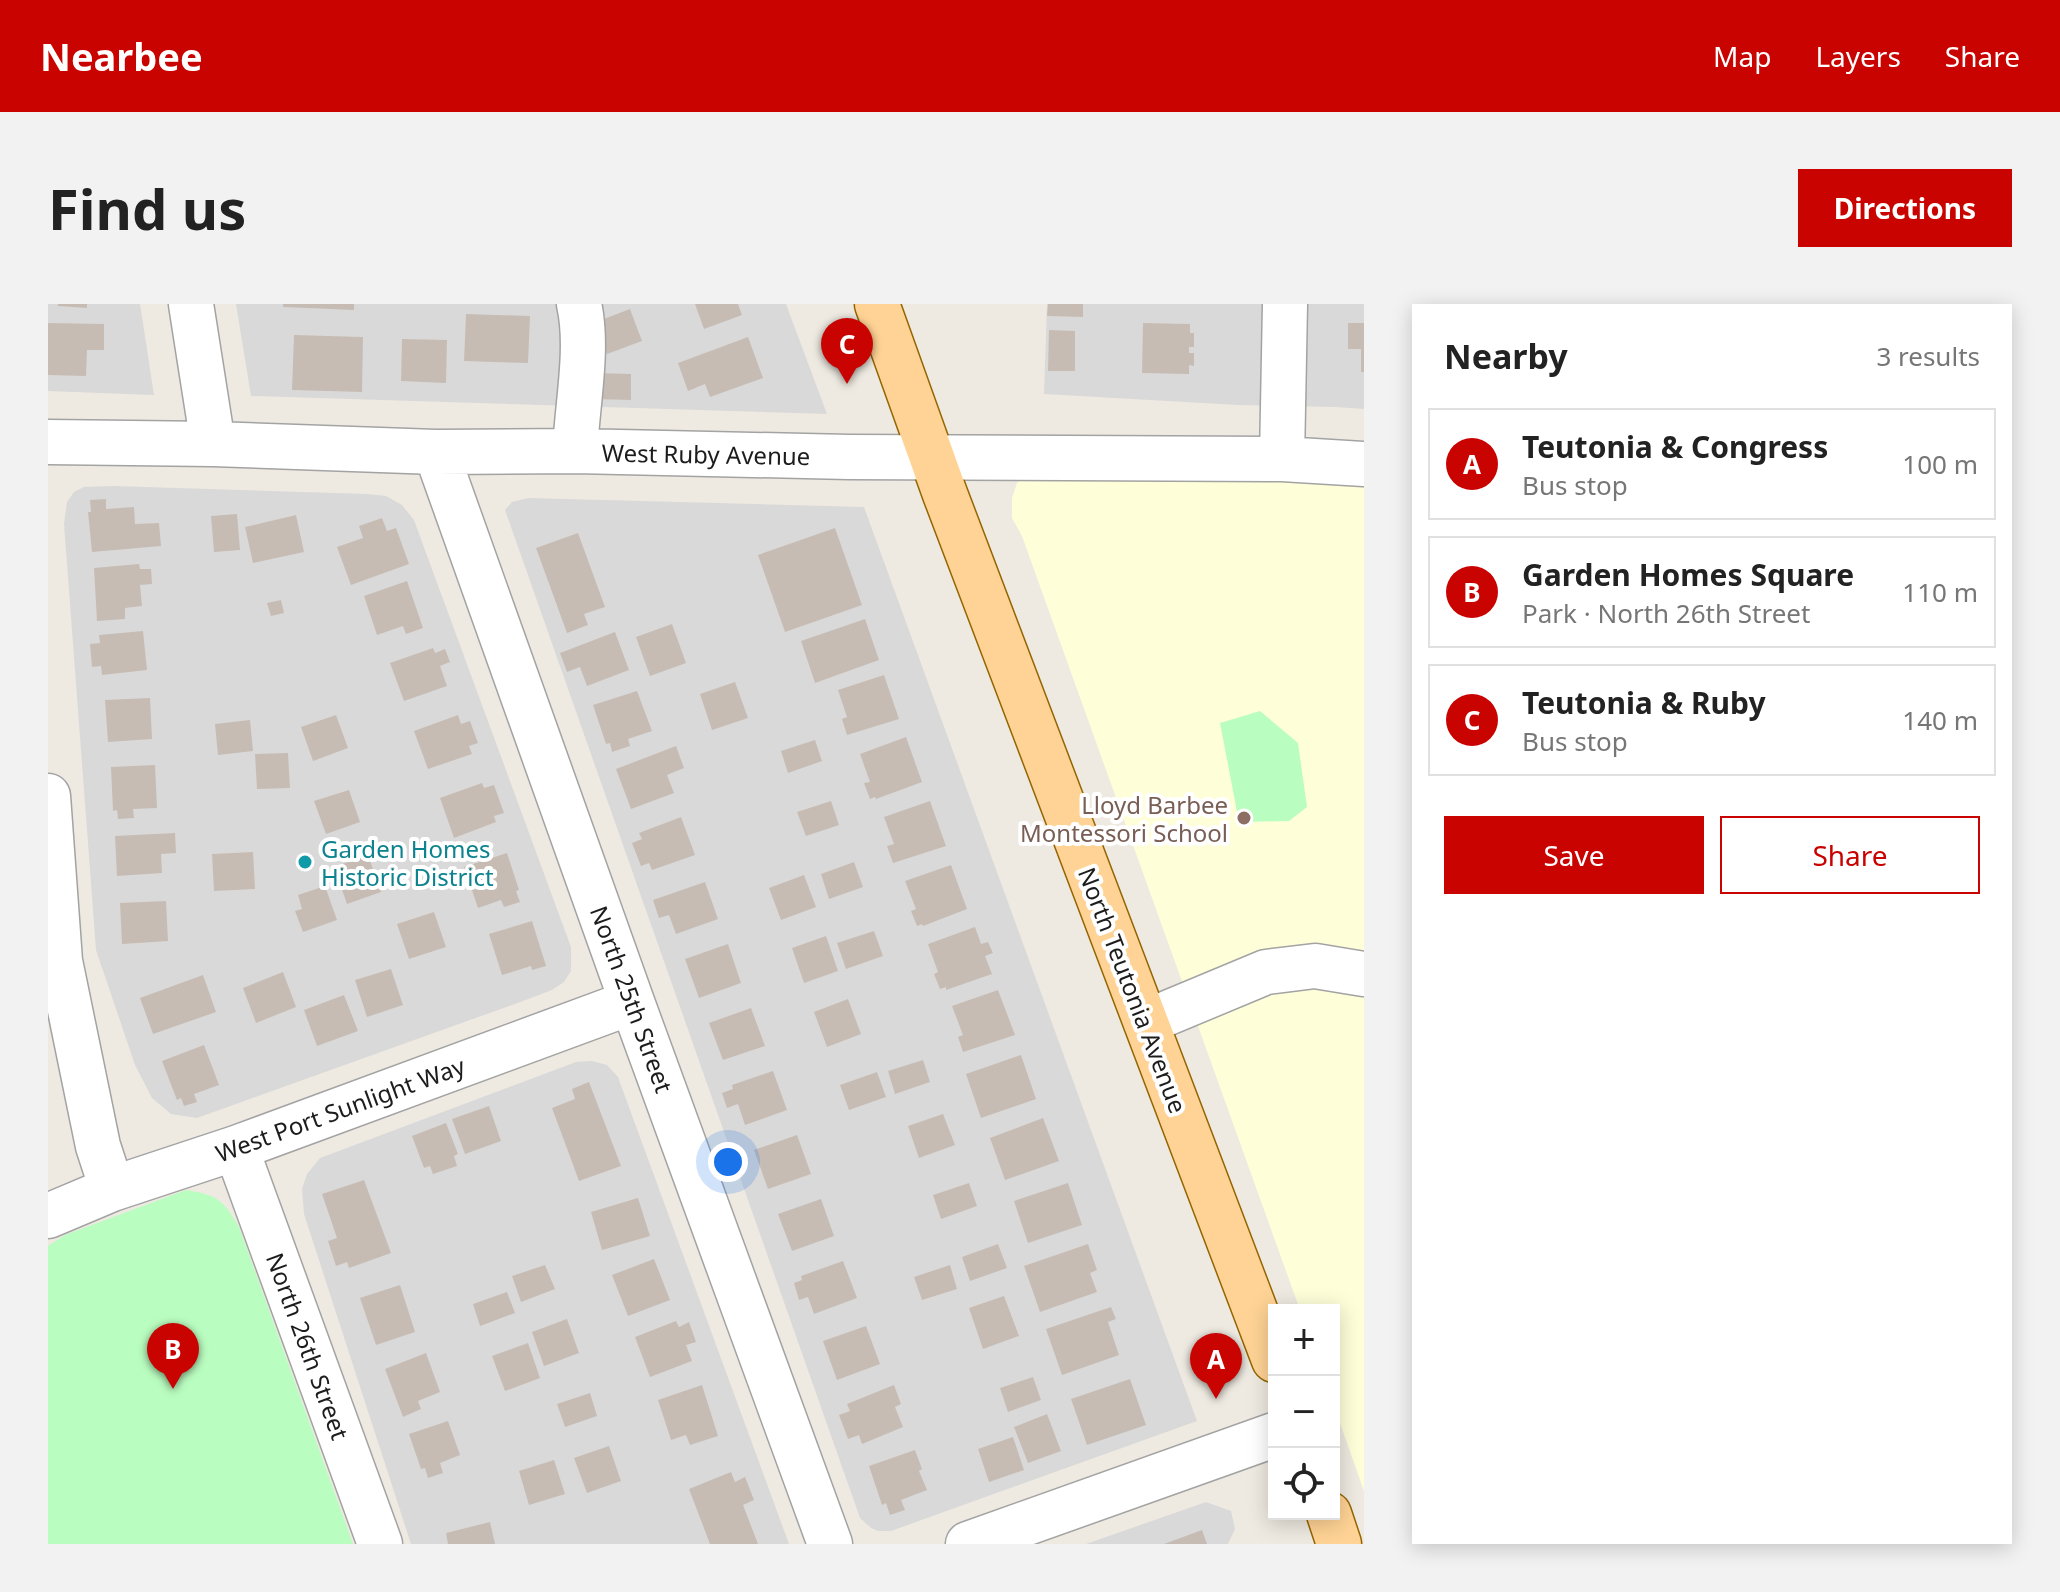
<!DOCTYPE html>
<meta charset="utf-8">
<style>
body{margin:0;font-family:"Noto Sans",sans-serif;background:#f2f2f2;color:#222}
.controls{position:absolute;right:24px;bottom:24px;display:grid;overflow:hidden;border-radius:0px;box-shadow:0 4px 20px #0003}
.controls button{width:72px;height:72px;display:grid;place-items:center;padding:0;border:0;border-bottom:2px solid #e0e0e0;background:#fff;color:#222;font:40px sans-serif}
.you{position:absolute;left:680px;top:858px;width:28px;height:28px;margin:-20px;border:6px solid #fff;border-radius:50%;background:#1a73e8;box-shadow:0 0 0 12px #1a73e833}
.badge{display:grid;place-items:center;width:52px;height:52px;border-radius:50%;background:#c80300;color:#fff;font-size:26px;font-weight:700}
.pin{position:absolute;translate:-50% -66px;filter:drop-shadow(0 2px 4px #0008)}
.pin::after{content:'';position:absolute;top:42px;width:28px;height:24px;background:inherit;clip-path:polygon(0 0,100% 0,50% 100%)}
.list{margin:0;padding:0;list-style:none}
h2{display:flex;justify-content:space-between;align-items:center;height:104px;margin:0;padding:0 32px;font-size:34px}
h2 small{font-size:26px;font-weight:400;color:#767676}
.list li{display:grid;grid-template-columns:52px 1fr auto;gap:24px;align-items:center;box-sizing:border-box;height:112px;margin:0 16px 16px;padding:0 16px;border:2px solid #e0e0e0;border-radius:0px}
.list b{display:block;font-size:30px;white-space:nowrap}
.list p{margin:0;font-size:26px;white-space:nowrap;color:#767676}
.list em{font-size:26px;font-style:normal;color:#767676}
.actions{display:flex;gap:16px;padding:24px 32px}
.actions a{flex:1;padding:18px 0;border:2px solid #c80300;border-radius:0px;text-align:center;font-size:28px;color:#c80300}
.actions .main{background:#c80300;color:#fff}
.icon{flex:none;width:44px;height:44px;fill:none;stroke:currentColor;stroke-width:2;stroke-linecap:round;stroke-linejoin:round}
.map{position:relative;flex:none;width:1316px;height:1240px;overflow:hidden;border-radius:0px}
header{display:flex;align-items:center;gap:48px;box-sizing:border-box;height:112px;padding:0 40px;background:#c80300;color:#fff}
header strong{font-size:38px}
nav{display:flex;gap:44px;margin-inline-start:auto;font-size:28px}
.intro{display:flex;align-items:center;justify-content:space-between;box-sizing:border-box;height:192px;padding:0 48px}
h1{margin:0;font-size:56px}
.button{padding:20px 36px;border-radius:0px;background:#c80300;color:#fff;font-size:28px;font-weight:700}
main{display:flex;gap:48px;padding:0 48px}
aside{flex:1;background:#fff;border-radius:0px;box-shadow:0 4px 20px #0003}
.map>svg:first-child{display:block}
.residential{fill:#dad9d9}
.education{fill:#feffd9}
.park{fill:#bafdc0}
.building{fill:#c6bcb4}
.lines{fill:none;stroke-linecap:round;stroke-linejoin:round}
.minor-casing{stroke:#a3a3a3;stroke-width:47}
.major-casing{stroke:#946500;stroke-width:47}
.minor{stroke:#fff;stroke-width:44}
.major{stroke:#ffd395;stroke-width:44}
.education-dot{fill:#8d6e63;stroke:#fff;stroke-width:3}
.culture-dot{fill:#0f9aa8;stroke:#fff;stroke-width:3}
.labels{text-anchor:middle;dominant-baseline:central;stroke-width:8;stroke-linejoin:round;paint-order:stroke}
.street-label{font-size:24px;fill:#1c1c1c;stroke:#fff}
.education-label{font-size:24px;fill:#785e54;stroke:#fff;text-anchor:end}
.culture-label{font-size:24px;fill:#0d838f;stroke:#fff;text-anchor:start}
</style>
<header>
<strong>Nearbee</strong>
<nav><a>Map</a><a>Layers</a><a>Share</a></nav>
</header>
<div class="intro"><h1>Find us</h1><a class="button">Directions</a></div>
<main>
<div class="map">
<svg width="1316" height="1240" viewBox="0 0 1316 1240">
<rect width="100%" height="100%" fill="#eeeae1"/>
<path class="residential" d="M 0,0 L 92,0 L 106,91 L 0,87 Z
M 188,0 L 738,0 L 779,110 L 203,92 Z
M 999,0 L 1316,0 L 1316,105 L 1287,103 L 1190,101 L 996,90 Z
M 66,182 L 319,190 L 338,192 L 354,201 L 366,216 L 523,643 L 523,667 L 516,678 L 504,686 L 475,697 L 149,814 L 123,810 L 104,794 L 87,761 L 48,646 L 16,220 L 19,198 L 26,188 L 36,183 Z
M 480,194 L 816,203 L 1149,1117 L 843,1227 L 830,1227 L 823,1224 L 812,1214 L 457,206 L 464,198 Z
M 544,757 L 559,761 L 570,773 L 741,1240 L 363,1240 L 256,910 L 254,885 L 259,870 L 272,854 L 528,758 Z
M 1158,1198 L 1183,1207 L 1187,1225 L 1180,1240 L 1038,1240 Z"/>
<path class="education" d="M 979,169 L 1316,179 L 1316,1187 L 1286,1102 L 1286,1006 L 1252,1006 L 974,232 L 964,214 L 964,194 L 969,179 Z"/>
<path class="park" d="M 1212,407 L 1250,439 L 1259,503 L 1241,517 L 1191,518 L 1172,419 Z
M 138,886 C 169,891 175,895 191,923 L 305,1240 L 0,1240 L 0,942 L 17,931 Z"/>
<path class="building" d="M 10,0 L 39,0 L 39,4 L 10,2 Z
M 235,0 L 306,0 L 306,6 L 235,3 Z
M 647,0 L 690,0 L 694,11 L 656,25 Z
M 1000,0 L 1035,0 L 1035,13 L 999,12 Z
M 582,5 L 594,37 L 559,50 L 548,18 Z
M 418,10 L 482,12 L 480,59 L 416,57 Z
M 0,19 L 56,20 L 56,46 L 39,46 L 38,72 L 0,71 Z
M 1095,19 L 1142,20 L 1142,29 L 1146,29 L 1146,43 L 1141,43 L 1141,49 L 1146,49 L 1146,62 L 1141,61 L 1141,70 L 1094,69 Z
M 1300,19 L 1316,19 L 1316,68 L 1313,68 L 1313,45 L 1300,45 Z
M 1001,26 L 1027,27 L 1027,67 L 1000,67 Z
M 246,31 L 315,33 L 314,88 L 244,86 Z
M 700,33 L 715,74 L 662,93 L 657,80 L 640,87 L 630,59 Z
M 354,35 L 399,36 L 398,79 L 353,77 Z
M 546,69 L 583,70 L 583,96 L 545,95 Z
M 58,195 L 58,205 L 86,203 L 87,220 L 111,219 L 113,242 L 44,248 L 40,208 L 43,208 L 42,196 Z
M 189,210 L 192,246 L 166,248 L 163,212 Z
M 248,211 L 256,248 L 205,259 L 197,223 Z
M 334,214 L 339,227 L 348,224 L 361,260 L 303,281 L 289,243 L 315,234 L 311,222 Z
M 787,224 L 814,301 L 737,328 L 710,251 Z
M 530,229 L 557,303 L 536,310 L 540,321 L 519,329 L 488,244 Z
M 91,260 L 92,265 L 103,265 L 104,280 L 92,281 L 94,302 L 77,304 L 77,315 L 49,317 L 46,264 Z
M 359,277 L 375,324 L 358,330 L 355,322 L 329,331 L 316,292 Z
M 233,296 L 236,309 L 223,312 L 219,299 Z
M 817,315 L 831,356 L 767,379 L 753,337 Z
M 624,320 L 638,359 L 602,372 L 588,333 Z
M 95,327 L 99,366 L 54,371 L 53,362 L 44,363 L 42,340 L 52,339 L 51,331 Z
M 567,328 L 581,366 L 539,382 L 532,363 L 519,368 L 512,349 Z
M 385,344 L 387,349 L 397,345 L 402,358 L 392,362 L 399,382 L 356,397 L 342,359 Z
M 836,371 L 851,415 L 799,431 L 794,415 L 799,413 L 790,386 Z
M 687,378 L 700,414 L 664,426 L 652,390 Z
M 589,387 L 604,427 L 580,435 L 582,442 L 564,448 L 562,439 L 558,440 L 545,401 Z
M 102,394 L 104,435 L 60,438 L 57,396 Z
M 288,411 L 300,444 L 265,457 L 253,423 Z
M 410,411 L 413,420 L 422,417 L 430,439 L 421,442 L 424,450 L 380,465 L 366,427 Z
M 202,416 L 205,447 L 170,451 L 167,420 Z
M 858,433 L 874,478 L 828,495 L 827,493 L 822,495 L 816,479 L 822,478 L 812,450 Z
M 767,436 L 774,457 L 740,469 L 733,447 Z
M 628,442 L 636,464 L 619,471 L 626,489 L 583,505 L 568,465 Z
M 240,449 L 242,484 L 209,485 L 207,450 Z
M 107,461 L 109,504 L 85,505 L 86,514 L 70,515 L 69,506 L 65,507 L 63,463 Z
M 434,479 L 436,484 L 446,481 L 456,509 L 446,512 L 448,518 L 406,534 L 392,494 Z
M 301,486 L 312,518 L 278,530 L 266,497 Z
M 783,497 L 791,521 L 758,532 L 749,508 Z
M 882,497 L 898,542 L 845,559 L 839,542 L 846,540 L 836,513 Z
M 633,513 L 647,551 L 604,566 L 601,559 L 593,562 L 584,539 L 594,535 L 591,529 Z
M 127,529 L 128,549 L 113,550 L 114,569 L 69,572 L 67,532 Z
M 205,548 L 207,585 L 166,587 L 164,550 Z
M 459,549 L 471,586 L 468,587 L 472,598 L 456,603 L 453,596 L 430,604 L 416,563 Z
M 320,551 L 333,588 L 299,600 L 286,563 Z
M 806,558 L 815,583 L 781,595 L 773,570 Z
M 903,561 L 919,605 L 875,622 L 874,620 L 869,622 L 863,607 L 868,605 L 857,577 Z
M 756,571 L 768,603 L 733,616 L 721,584 Z
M 657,578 L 670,615 L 628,630 L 621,611 L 611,614 L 605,596 Z
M 277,582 L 289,616 L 255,628 L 247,607 L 254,605 L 250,591 Z
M 118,597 L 120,637 L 74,640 L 72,599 Z
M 386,608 L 398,643 L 361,655 L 349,620 Z
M 484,617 L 498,662 L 484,666 L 483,662 L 454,671 L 441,630 Z
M 927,623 L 933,640 L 940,638 L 945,649 L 937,652 L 944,670 L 898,686 L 898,683 L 892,685 L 886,670 L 890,668 L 880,640 Z
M 826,627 L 835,652 L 798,665 L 789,639 Z
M 778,632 L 790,667 L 756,679 L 744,644 Z
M 680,640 L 693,679 L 651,694 L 637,655 Z
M 343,665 L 355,701 L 319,713 L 307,676 Z
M 235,668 L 248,703 L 208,719 L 195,684 Z
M 155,671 L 168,708 L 105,730 L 92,694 Z
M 950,686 L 967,731 L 915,748 L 910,733 L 915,731 L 904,702 Z
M 296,691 L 310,727 L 269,742 L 256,706 Z
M 800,695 L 813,730 L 779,743 L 766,708 Z
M 703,704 L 717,742 L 675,756 L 661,719 Z
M 156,741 L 171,781 L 146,790 L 149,798 L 136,802 L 133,794 L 129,796 L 114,757 Z
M 973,751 L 988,795 L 933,814 L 918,770 Z
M 875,756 L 882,778 L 847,790 L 840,767 Z
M 725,767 L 739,806 L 697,821 L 690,800 L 679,804 L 674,789 L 685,785 L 684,781 Z
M 829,768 L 838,793 L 801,806 L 792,781 Z
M 541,778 L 573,862 L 531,877 L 504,804 L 527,795 L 524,785 Z
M 441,802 L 453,837 L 417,850 L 404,815 Z
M 895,810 L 907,841 L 871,854 L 860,822 Z
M 995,814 L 1011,857 L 957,876 L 942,834 Z
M 398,819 L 410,850 L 406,852 L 409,862 L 385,870 L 382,862 L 376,864 L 364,832 Z
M 749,831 L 763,870 L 720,885 L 706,846 Z
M 316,876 L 343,949 L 301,964 L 299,958 L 288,962 L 280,937 L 289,934 L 274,890 Z
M 921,879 L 929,902 L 893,915 L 885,891 Z
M 1020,879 L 1034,921 L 980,939 L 966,897 Z
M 590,894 L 602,932 L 554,946 L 543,908 Z
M 773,895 L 786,932 L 744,947 L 730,910 Z
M 950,940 L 959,964 L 922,977 L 914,953 Z
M 1040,940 L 1049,966 L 1042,969 L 1049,988 L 992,1008 L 976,962 Z
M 606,955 L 622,996 L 580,1012 L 564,971 Z
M 795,957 L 809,994 L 766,1010 L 760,993 L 751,996 L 746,979 L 754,976 L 753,972 Z
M 497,961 L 507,985 L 473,998 L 464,972 Z
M 902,961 L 909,985 L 874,996 L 866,973 Z
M 352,981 L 367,1028 L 328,1041 L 312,994 Z
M 459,988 L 467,1009 L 432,1022 L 425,1000 Z
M 956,992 L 971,1032 L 935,1045 L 921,1004 Z
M 1063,1003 L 1068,1015 L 1060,1018 L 1071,1051 L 1014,1071 L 998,1025 Z
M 519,1015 L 531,1049 L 496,1062 L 484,1028 Z
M 628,1017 L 631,1023 L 641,1018 L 648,1038 L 638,1041 L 644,1057 L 602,1073 L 587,1033 Z
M 818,1022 L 832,1060 L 789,1076 L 775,1037 Z
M 480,1039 L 492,1074 L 457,1087 L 444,1052 Z
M 378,1049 L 392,1088 L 370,1097 L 373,1105 L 355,1113 L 337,1065 Z
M 985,1073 L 993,1096 L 960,1108 L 952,1084 Z
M 1082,1075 L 1098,1121 L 1039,1141 L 1023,1095 Z
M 654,1081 L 670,1132 L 642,1141 L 638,1131 L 623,1136 L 610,1096 Z
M 846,1081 L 853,1100 L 847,1103 L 855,1123 L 814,1140 L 811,1131 L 800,1135 L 791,1111 L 802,1107 L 799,1100 Z
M 542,1089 L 549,1112 L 517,1123 L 509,1100 Z
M 999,1110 L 1013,1147 L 980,1159 L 966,1123 Z
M 400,1117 L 412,1151 L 392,1159 L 395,1169 L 380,1174 L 377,1164 L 373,1165 L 361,1130 Z
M 965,1133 L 976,1166 L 941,1178 L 930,1145 Z
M 561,1142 L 573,1177 L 539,1189 L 526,1154 Z
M 867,1146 L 874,1165 L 871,1167 L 879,1186 L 853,1196 L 857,1206 L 842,1211 L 838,1199 L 834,1201 L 821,1162 Z
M 506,1156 L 517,1190 L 481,1201 L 471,1167 Z
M 683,1168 L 687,1178 L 697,1173 L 706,1196 L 695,1201 L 710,1240 L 662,1240 L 641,1185 Z
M 442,1218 L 447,1240 L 400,1240 L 398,1229 Z
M 1154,1226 L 1159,1240 L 1116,1240 Z"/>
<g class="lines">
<g class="minor-casing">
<path id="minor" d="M 143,0 L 165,140
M 0,138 L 165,140 L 388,148 L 527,147 L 801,153 L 1234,155 L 1316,160
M 527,147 C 529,101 541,44 531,0
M 388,148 L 584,698 L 782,1240
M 1234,155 L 1237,0
M 0,492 L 12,657 L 50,842 L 64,885
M 1098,718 L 1218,668 L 1267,662 L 1316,670
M 188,844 L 332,1240
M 0,912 L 64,885 L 188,844 L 584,698
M 920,1240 L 1226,1131"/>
</g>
<g class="major-casing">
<path id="major" d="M 829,0 L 897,190 L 1226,1056
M 1281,1210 L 1291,1240"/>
</g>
<use href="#minor" class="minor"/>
<use href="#major" class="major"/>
</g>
<circle class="education-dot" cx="1196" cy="514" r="8"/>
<circle class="culture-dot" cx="257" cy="558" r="8"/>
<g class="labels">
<g class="street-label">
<text transform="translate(658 150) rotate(1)">West Ruby Avenue</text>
<text transform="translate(1085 686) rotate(69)">North Teutonia Avenue</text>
<text transform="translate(584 695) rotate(70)">North 25th Street</text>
<text transform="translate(292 805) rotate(-20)">West Port Sunlight Way</text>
<text transform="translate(260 1042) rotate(70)">North 26th Street</text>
</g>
<g class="education-label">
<text x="1180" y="500">Lloyd Barbee<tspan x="1180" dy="28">Montessori School</tspan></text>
</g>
<g class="culture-label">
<text x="273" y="544">Garden Homes<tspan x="273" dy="28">Historic District</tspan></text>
</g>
</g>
</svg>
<div class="controls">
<button>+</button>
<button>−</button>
<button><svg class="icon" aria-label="locate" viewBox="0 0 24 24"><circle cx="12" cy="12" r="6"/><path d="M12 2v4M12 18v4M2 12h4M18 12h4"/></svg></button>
</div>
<div class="you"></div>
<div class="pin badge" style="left:1168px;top:1095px">A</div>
<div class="pin badge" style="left:125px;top:1085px">B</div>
<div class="pin badge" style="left:799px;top:80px">C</div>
</div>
<aside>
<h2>Nearby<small>3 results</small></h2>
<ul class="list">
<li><span class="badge">A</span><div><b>Teutonia &amp; Congress</b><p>Bus stop</p></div><em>100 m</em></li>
<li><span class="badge">B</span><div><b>Garden Homes Square</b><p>Park · North 26th Street</p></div><em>110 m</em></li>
<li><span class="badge">C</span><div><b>Teutonia &amp; Ruby</b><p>Bus stop</p></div><em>140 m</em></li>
</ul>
<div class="actions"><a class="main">Save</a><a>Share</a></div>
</aside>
</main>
